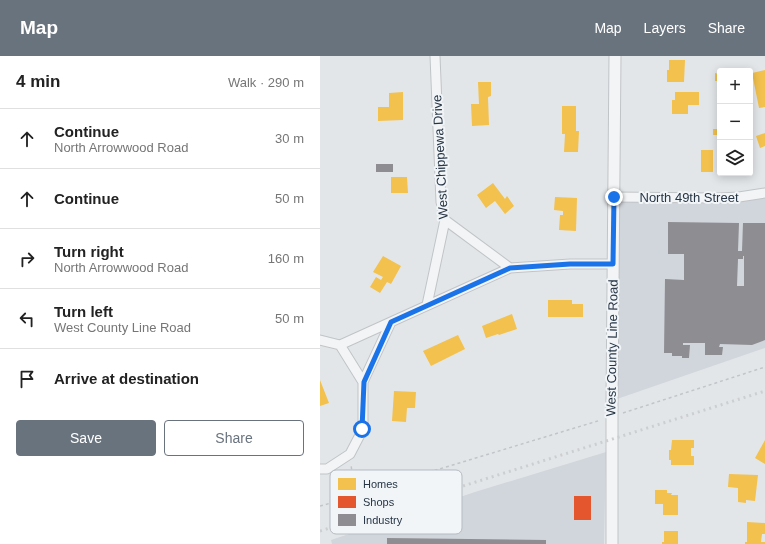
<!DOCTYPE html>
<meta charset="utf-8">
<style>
body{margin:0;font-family:Arial,sans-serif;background:#f2f2f2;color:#222}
.controls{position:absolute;right:12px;top:12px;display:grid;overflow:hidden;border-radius:4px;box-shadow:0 2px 10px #0003}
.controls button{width:36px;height:36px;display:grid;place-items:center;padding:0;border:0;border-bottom:1px solid #e0e0e0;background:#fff;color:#222;font:20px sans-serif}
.stop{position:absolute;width:12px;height:12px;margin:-9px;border:3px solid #1a73e8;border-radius:50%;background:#fff}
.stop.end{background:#1a73e8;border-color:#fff;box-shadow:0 1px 4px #0008}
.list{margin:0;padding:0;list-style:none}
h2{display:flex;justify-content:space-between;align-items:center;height:52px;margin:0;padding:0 16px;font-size:17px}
h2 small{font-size:13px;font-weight:400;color:#767676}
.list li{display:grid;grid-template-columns:26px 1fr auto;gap:12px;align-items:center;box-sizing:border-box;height:60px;padding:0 16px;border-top:1px solid #e0e0e0}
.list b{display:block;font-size:15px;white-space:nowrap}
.list p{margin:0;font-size:13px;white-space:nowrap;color:#767676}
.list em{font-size:13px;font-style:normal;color:#767676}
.actions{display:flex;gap:8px;padding:12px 16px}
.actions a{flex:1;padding:9px 0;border:1px solid #69737e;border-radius:4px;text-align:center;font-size:14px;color:#69737e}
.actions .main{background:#69737e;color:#fff}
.icon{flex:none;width:22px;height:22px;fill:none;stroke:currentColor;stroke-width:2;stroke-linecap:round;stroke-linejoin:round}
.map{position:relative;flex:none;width:445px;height:488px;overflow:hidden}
header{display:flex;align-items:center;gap:24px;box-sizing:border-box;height:56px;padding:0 20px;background:#69737e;color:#fff}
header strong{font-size:19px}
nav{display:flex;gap:22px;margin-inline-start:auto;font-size:14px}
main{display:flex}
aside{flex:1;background:#fff}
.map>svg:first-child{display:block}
.built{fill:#d1d6dc}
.homes{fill:#f2c14e}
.shops{fill:#e4572e}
.industry{fill:#8d8d92;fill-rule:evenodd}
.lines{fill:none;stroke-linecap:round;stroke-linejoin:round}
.minor-casing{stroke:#c1c4c7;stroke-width:11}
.tertiary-casing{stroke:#c1c4c7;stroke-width:13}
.path{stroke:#c1c5c9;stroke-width:1.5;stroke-dasharray:3 3;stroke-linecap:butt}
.minor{stroke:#f3f4f5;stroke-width:9}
.tertiary{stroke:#f3f4f5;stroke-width:11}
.rail{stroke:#ccced0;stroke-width:3;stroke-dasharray:2 4;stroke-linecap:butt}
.route{stroke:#1a73e8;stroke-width:5}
.labels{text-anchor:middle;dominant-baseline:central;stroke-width:4;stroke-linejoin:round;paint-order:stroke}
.street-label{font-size:13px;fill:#273545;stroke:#f1f5f8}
.key{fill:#f1f5f8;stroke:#b4bbc2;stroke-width:1}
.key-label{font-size:11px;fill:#273545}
</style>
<header>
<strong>Map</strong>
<nav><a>Map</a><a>Layers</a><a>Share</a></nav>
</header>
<main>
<aside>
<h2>4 min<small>Walk · 290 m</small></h2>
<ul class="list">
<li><svg class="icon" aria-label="ahead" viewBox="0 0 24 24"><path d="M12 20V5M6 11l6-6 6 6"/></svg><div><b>Continue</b><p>North Arrowwood Road</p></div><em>30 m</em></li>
<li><svg class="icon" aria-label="ahead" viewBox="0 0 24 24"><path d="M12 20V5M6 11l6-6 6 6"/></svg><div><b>Continue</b></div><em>50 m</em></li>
<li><svg class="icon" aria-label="right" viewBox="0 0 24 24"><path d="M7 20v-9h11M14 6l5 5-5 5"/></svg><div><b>Turn right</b><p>North Arrowwood Road</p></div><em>160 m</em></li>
<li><svg class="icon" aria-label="left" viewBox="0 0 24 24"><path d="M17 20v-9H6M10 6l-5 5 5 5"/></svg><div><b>Turn left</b><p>West County Line Road</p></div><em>50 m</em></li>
<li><svg class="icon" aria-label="arrive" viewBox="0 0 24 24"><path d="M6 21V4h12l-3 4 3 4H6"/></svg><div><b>Arrive at destination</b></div></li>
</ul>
<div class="actions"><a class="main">Save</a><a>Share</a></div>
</aside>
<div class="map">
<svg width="445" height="488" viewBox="0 0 445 488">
<rect width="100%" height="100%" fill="#e3e6e9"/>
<path class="built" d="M 445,137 L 445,292 L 297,343 L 294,141 Z
M 286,396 L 284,488 L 12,488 L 11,484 L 155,436 Z"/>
<path class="homes" d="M 349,4 L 365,4 L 364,26 L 347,26 L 347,14 L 349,14 Z
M 445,14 L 445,51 L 439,52 L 432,17 Z
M 395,17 L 399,18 L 399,25 L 395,25 Z
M 158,26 L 171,26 L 171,40 L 168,41 L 169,69 L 152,70 L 151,48 L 159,48 Z
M 83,36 L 83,64 L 58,65 L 58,51 L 69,51 L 69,37 Z
M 355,36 L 379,36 L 379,49 L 368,49 L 368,58 L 352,58 L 352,44 L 355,44 Z
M 242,50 L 256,50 L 256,75 L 259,75 L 258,96 L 244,96 L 245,78 L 242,78 Z
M 393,73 L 398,73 L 398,79 L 393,79 Z
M 445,77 L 445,90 L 440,92 L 436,80 Z
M 381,94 L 393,94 L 393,116 L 381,116 Z
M 71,121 L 87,121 L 88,137 L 71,137 Z
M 173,127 L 185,143 L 187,140 L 194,150 L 185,158 L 175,145 L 166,152 L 157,139 Z
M 235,141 L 257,142 L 256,175 L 239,174 L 240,159 L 243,159 L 243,155 L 234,154 Z
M 63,200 L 81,210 L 71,228 L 67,226 L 60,237 L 50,231 L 56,221 L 61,224 L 63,221 L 53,216 Z
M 228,244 L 252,244 L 252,248 L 263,248 L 263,261 L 228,261 Z
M 192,258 L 197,273 L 179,279 L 178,278 L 166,282 L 162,270 Z
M 138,279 L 145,293 L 111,310 L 103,295 Z
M 0,324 L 9,347 L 0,350 Z
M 74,335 L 96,336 L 95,352 L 87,352 L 86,366 L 72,365 Z
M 352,384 L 374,384 L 374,392 L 371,392 L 371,400 L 374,400 L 374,409 L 351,409 L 351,404 L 349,404 L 349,394 L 351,394 Z
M 445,384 L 445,408 L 435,402 Z
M 409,418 L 438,419 L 435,445 L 426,444 L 426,447 L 418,446 L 418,432 L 408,431 Z
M 335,434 L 347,434 L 347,437 L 352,437 L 351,439 L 358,439 L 358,459 L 343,459 L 343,448 L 335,448 Z
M 427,466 L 445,467 L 445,478 L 442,478 L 441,486 L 445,486 L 445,488 L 425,488 L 425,486 L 427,486 Z
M 344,475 L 358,475 L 358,488 L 342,488 L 342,486 L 344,486 Z"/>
<path class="shops" d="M 254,440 L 271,440 L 271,464 L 254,464 Z"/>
<path class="industry" d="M 56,108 L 73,108 L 73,116 L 56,116 Z
M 348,166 L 419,167 L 418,195 L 422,195 L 423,167 L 445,167 L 445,284 L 432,289 L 400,288 L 399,291 L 403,291 L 402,299 L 385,299 L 385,287 L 363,287 L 363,289 L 370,289 L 369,302 L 362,302 L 362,300 L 352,300 L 352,297 L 344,297 L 345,223 L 364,224 L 364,198 L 348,198 ZM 423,200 L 424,200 L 424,230 L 417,230 L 418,203 L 423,203 Z
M 67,482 L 226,484 L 226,488 L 67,488 Z"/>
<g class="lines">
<g class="minor-casing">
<path id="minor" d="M 294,141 L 399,142 L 419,141 L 445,137
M 125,164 L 190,212
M 107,249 L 125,164 L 121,146 L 115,0
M 0,284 L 20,289 L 43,326
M 20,289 L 190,212 L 250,208 L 293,208
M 0,413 L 7,413 L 30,398 L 43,373 L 43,326 L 71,266"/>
</g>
<g class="tertiary-casing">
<path id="tertiary" d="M 292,488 L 292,345 L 295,0"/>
</g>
<path class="path" d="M 303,357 L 445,311
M 28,443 L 32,416 L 31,409
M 0,450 L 73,430 L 103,418 L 281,364"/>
<use href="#minor" class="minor"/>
<use href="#tertiary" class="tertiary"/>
<path class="rail" d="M 0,475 L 445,335"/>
</g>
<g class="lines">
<path class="route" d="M 42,373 L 44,326 L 71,266 L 190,212 L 250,208 L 293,208 L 294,141"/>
</g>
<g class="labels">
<g class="street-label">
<text transform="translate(120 101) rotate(-93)">West Chippewa Drive</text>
<text x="369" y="141">North 49th Street</text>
<text transform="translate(292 292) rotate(-89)">West County Line Road</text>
</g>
</g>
<rect x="10" y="414" width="132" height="64" rx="6" class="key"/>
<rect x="18" y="422" width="18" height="12" fill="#f2c14e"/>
<rect x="18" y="440" width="18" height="12" fill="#e4572e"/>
<rect x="18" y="458" width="18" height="12" fill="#8d8d92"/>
<g class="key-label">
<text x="43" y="432">Homes</text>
<text x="43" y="450">Shops</text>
<text x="43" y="468">Industry</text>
</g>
</svg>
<div class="controls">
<button>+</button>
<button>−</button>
<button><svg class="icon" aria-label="layers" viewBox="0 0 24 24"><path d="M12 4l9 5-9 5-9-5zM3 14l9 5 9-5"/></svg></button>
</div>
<div class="stop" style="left:42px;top:373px"></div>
<div class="stop end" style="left:294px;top:141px"></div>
</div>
</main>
